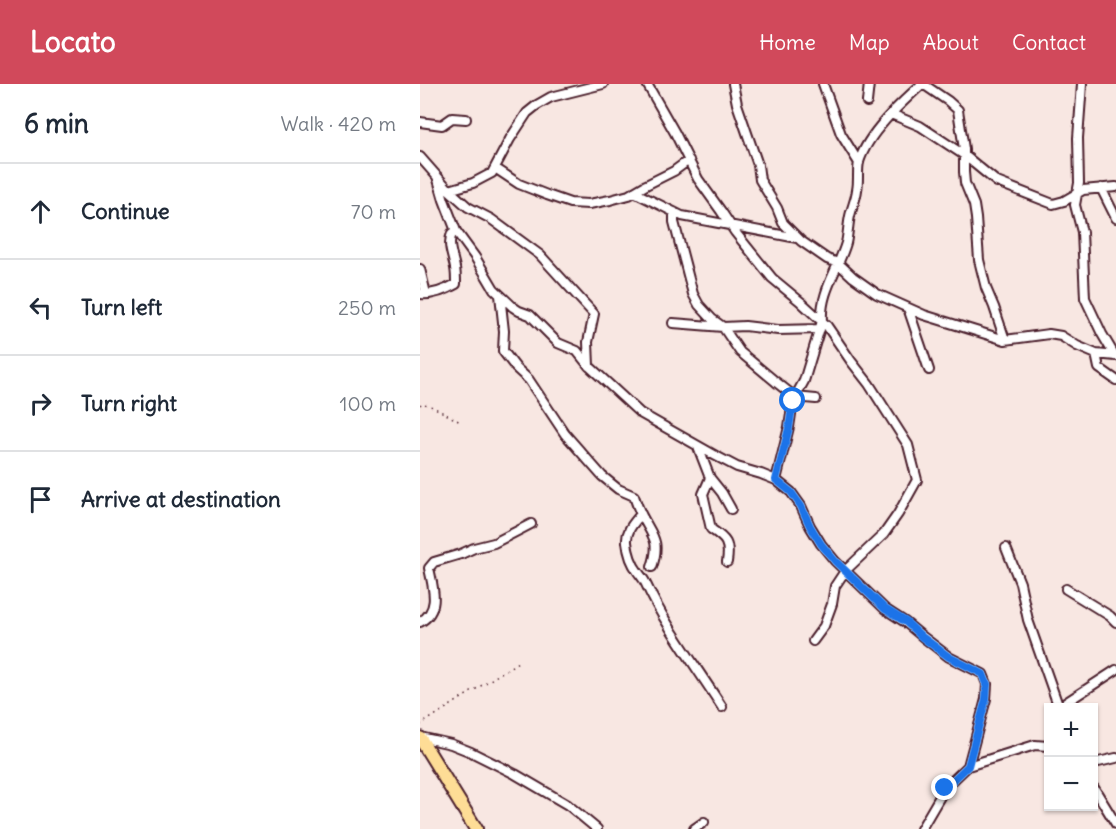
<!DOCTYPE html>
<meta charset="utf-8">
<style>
body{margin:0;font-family:Delius,sans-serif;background:#f2f2f3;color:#1f2937}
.controls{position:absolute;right:18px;bottom:18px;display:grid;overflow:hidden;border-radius:0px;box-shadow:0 2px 4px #0004}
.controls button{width:54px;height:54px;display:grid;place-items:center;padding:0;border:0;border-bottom:2px solid #e0e1e3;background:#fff;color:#1f2937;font:30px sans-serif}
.stop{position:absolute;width:18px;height:18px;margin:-14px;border:4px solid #1a73e8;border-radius:50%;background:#fff}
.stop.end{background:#1a73e8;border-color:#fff;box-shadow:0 2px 6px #0008}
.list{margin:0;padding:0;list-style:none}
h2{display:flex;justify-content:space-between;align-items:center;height:78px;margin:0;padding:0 24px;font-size:26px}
h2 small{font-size:20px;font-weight:400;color:#747a83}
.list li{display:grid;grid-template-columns:39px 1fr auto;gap:18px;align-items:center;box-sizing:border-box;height:96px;padding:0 24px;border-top:2px solid #e0e1e3}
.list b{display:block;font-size:22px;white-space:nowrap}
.list em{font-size:20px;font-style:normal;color:#747a83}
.icon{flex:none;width:33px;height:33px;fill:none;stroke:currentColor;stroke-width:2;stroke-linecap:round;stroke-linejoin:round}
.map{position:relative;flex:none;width:696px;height:745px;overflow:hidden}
header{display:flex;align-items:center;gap:36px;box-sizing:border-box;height:84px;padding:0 30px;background:#d1495b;color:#fff}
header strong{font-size:28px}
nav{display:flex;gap:33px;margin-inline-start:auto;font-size:21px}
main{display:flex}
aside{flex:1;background:#fff}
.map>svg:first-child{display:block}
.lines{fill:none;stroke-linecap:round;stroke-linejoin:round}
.minor-casing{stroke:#4a1f2b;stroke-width:12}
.primary-casing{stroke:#4a1f2b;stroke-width:16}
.path{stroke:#4a1f2b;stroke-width:1.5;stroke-dasharray:1.5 4.5;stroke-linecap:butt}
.minor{stroke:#fff;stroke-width:8}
.primary{stroke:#fedd96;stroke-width:12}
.route{stroke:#1a73e8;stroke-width:8}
</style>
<header>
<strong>Locato</strong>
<nav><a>Home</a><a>Map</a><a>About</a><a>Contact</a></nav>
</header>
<main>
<aside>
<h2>6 min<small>Walk · 420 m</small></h2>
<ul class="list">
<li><svg class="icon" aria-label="ahead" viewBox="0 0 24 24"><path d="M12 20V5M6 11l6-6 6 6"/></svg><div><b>Continue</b></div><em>70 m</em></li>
<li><svg class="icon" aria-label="left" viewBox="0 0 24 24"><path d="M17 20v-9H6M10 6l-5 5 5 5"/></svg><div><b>Turn left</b></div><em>250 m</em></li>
<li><svg class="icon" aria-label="right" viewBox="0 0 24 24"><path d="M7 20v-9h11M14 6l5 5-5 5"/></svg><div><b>Turn right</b></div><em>100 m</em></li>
<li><svg class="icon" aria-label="arrive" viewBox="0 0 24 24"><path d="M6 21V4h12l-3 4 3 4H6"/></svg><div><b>Arrive at destination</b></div></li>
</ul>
</aside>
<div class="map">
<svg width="696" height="745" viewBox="0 0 696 745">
<rect width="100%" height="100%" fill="#f8e7e2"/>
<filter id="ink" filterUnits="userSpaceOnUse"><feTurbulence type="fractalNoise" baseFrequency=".0167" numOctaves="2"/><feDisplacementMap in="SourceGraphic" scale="12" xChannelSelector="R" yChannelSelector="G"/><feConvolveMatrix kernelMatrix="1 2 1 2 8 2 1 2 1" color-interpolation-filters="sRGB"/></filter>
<g filter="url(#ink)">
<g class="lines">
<g class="minor-casing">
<path id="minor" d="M 227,0 L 255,49 L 278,95 L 301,127 L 315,148 L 352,194 L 381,218 L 407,242 L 431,277 L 449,300 L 488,361 L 497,396 L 478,430 L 464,450 L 425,487 L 415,502 L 412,520 L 404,542 L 393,557
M 313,0 L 317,20 L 338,81 L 340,96 L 357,124 L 363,139 L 381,157 L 407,175 L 418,179 L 433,193 L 457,210 L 504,231 L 585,256 L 629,250 L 641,252 L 657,262 L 676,270 L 696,272
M 403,0 L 421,50 L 439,79
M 503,0 L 528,17 L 538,26 L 544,65 L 544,88 L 545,99 L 554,121 L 556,134 L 559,176 L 566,204 L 574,223 L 585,256
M 662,0 L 658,54 L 659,99 L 655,121 L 662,148 L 665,214 L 682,250 L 695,272
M 447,18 L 449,0
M 471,30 L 500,42 L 544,71 L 577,98 L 633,120 L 644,117 L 663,106 L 696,103
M 0,38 L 22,41 L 32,34 L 46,35
M 0,73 L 29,106 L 48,123 L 71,135 L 120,171 L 174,230 L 168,258 L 169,282
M 75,84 L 99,100 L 127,111 L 150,119 L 169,120 L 190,116 L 209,111 L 226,101 L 254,87 L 269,76
M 17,92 L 24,116 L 36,147 L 55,173 L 74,205 L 93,223 L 99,227 L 110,231 L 138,259 L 157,267 L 169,282 L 220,329 L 296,372 L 317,383 L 341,390 L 356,396 L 371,408 L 381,422 L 390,442 L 401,460 L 415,477 L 465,525 L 485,538 L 503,553 L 529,573 L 563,590 L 567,600 L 566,615 L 548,682
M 681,104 L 696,134
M 29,106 L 53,99 L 72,89 L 90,55 L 107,29 L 117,21 L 131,13 L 183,0
M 214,108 L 262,132 L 377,154
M 254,128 L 254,138 L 273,210 L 279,221 L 292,235 L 303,243 L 320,268 L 356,298 L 375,313 L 396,315
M 0,185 L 6,210
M 0,210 C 13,211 24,207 36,200 C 36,195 36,189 35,184 C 33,172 27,162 32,149 L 36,147
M 80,211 L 84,247 L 83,267 L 96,284 L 109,296 L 145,350 L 182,392 L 198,405 L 214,412 C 216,418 218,424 221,430 C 232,452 241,456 232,483
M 488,224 L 509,286
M 253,239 L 303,243 L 325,242 L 358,246 L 400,245
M 676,270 L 679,284 L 696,296
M 278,363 L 290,394 L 283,410 L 291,445 C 306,455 310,459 307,478
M 290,394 L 302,409 L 311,425
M 356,396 L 369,343 L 373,317 L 384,297 L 402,237 C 400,208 418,186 426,159 C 428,151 428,141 430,132 C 432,123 436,115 437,106 C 439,97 437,87 439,78 C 448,49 480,20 502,0
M 221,430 C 214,439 206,446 207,458 C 208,468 212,480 218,488 C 221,492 224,495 226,500 C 246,543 276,582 302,623
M 586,464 L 600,499 L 608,536 L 639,624
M 646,505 L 690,532 L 696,538
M 0,538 C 21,526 13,504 9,484 L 14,478 L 41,470 L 54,464 L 74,459 L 111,440
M 639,623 L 696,586
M 0,653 L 31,660 L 51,668 L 95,690 L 148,721 L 177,745
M 674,679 L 696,674
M 674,704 L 696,740
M 274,745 L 284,738
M 501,745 L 525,704 L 548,682 L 615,661 L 628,662"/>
</g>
<g class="primary-casing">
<path id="primary" d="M 0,654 L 56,745"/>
</g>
<path class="path" d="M 0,321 L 2,319 L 13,323 L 42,339
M 0,641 L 98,578"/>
<use href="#minor" class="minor"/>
<use href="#primary" class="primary"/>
</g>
</g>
<g class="lines" filter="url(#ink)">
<path class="route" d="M 373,317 L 369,344 L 356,396 L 371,408 L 381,422 L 390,442 L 401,460 L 415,477 L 465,525 L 486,538 L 502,553 L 529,573 L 563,590 L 567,600 L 566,615 L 548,682 L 525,704"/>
</g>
</svg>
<div class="controls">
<button>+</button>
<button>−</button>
</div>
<div class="stop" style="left:373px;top:317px"></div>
<div class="stop end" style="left:525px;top:704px"></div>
</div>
</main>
